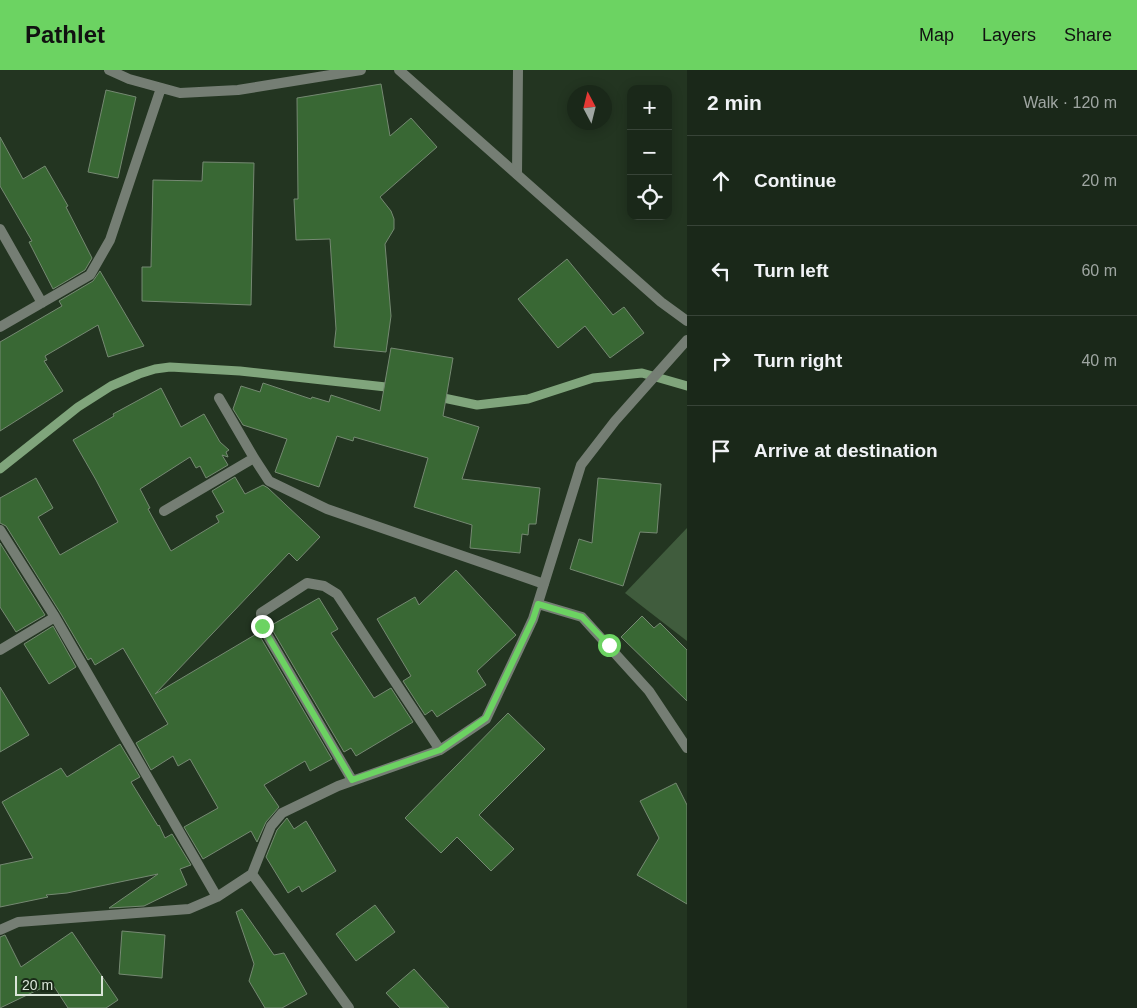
<!DOCTYPE html>
<meta charset="utf-8">
<style>
body{margin:0;font-family:Arial,sans-serif;background:#233022;color:#f1f3f6}
.controls{position:absolute;right:15px;top:15px;display:grid;overflow:hidden;border-radius:10px;box-shadow:0 2px 12px #0003}
.controls button{width:45px;height:45px;display:grid;place-items:center;padding:0;border:0;border-bottom:1px solid #384438;background:#1a2819;color:#f1f3f6;font:25px sans-serif}
.compass{position:absolute;left:567px;top:15px;width:45px;height:45px;border-radius:50%;background:#1a2819;box-shadow:0 2px 12px #0003;rotate:353deg}
.scale{position:absolute;left:15px;bottom:12px;width:88px;box-sizing:border-box;padding-left:5px;border:2px solid #dae5d9;border-top:0;font-size:14px;line-height:18px;white-space:nowrap;color:#dae5d9;-webkit-text-stroke:4px #1a2b18;paint-order:stroke}
.stop{position:absolute;width:15px;height:15px;margin:-11px;border:4px solid #6cd362;border-radius:50%;background:#fff}
.stop.end{background:#6cd362;border-color:#fff;box-shadow:0 1px 5px #0008}
.list{margin:0;padding:0;list-style:none}
h2{display:flex;justify-content:space-between;align-items:center;height:65px;margin:0;padding:0 20px;font-size:21px}
h2 small{font-size:16px;font-weight:400;color:#9fa6a2}
.list li{display:grid;grid-template-columns:32px 1fr auto;gap:15px;align-items:center;box-sizing:border-box;height:90px;padding:0 20px;border-top:1px solid #384438}
.list b{display:block;font-size:19px;white-space:nowrap}
.list em{font-size:16px;font-style:normal;color:#9fa6a2}
.icon{flex:none;width:28px;height:28px;fill:none;stroke:currentColor;stroke-width:2;stroke-linecap:round;stroke-linejoin:round}
.map{position:relative;flex:none;width:687px;height:938px;overflow:hidden}
header{display:flex;align-items:center;gap:30px;box-sizing:border-box;height:70px;padding:0 25px;background:#6cd362;color:#111}
header strong{font-size:24px}
nav{display:flex;gap:28px;margin-inline-start:auto;font-size:18px}
main{display:flex}
aside{flex:1;background:#1a2819}
.map>svg:first-child{display:block}
.green{fill:#405c3d}
.lines{fill:none;stroke-linecap:round;stroke-linejoin:round}
.stream{stroke:#80a57c;stroke-width:9}
.building{fill:#396834;stroke:#758972}
.minor{stroke:#757e74;stroke-width:10}
.tertiary{stroke:#757e74;stroke-width:10}
.route{stroke:#6cd362;stroke-width:6}
</style>
<header>
<strong>Pathlet</strong>
<nav><a>Map</a><a>Layers</a><a>Share</a></nav>
</header>
<main>
<div class="map">
<svg width="687" height="938" viewBox="0 0 687 938">
<rect width="100%" height="100%" fill="#233521"/>
<path class="green" d="M 687,458 L 687,571 L 625,523 Z"/>
<g class="lines">
<path class="stream" d="M 434,326 L 477,335 L 528,329 L 593,308 L 642,303 L 687,316
M 0,399 L 78,337 L 111,316 L 139,304 L 155,299 L 170,297 L 240,301 L 395,318"/>
</g>
<path class="building" d="M 381,14 L 390,66 L 411,48 L 437,77 L 380,127 L 391,141 L 394,149 L 394,159 L 385,174 L 391,246 L 386,282 L 334,277 L 336,259 L 330,169 L 296,170 L 294,129 L 298,129 L 297,28 Z
M 106,20 L 136,27 L 118,108 L 88,102 Z
M 0,67 L 23,109 L 45,96 L 68,136 L 66,137 L 92,188 L 85,200 L 53,219 L 29,172 L 32,171 L 0,116 Z
M 203,92 L 254,93 L 251,235 L 142,231 L 142,197 L 151,197 L 153,110 L 202,111 Z
M 567,189 L 613,245 L 624,237 L 644,263 L 610,288 L 585,256 L 558,278 L 518,229 Z
M 100,201 L 144,276 L 108,287 L 98,255 L 45,286 L 47,290 L 44,291 L 63,321 L 0,361 L 0,272 L 62,236 L 59,231 L 93,211 Z
M 391,278 L 453,288 L 443,346 L 479,357 L 462,409 L 540,418 L 536,454 L 529,454 L 528,465 L 522,464 L 520,483 L 470,478 L 472,455 L 414,437 L 428,388 L 354,367 L 353,371 L 337,366 L 319,417 L 275,402 L 287,369 L 243,355 L 233,339 L 241,316 L 260,322 L 263,313 L 311,329 L 312,327 L 329,332 L 331,325 L 380,341 Z
M 161,318 L 181,357 L 204,344 L 220,372 L 229,380 L 226,382 L 228,387 L 222,385 L 228,395 L 206,408 L 200,396 L 196,398 L 190,387 L 140,419 L 150,438 L 148,439 L 171,481 L 219,452 L 216,446 L 224,442 L 212,421 L 235,407 L 245,424 L 263,415 L 268,418 L 320,467 L 297,491 L 289,483 L 155,624 L 258,563 L 332,689 L 310,701 L 305,691 L 264,715 L 279,737 L 266,752 L 257,772 L 251,761 L 203,789 L 184,757 L 218,738 L 190,689 L 178,696 L 173,686 L 151,700 L 136,673 L 168,654 L 123,578 L 95,595 L 91,588 L 88,590 L 61,544 L 6,456 L 0,453 L 0,428 L 36,408 L 53,438 L 38,447 L 60,485 L 118,452 L 96,410 L 73,370 L 114,346 L 113,344 Z
M 598,408 L 661,414 L 657,463 L 640,462 L 623,516 L 570,499 L 579,469 L 592,473 Z
M 0,473 L 45,545 L 16,562 L 0,537 Z
M 456,500 L 516,565 L 477,601 L 486,615 L 437,647 L 432,640 L 425,645 L 403,611 L 411,606 L 377,549 L 415,527 L 419,535 Z
M 319,528 L 338,559 L 331,563 L 374,628 L 391,618 L 413,652 L 356,686 L 351,678 L 344,682 L 270,556 Z
M 642,546 L 654,558 L 660,553 L 687,580 L 687,631 L 621,567 Z
M 53,556 L 76,597 L 49,614 L 24,574 Z
M 0,617 L 29,665 L 0,682 Z
M 508,643 L 545,679 L 479,745 L 514,779 L 491,801 L 457,767 L 441,783 L 405,748 Z
M 120,674 L 140,707 L 131,712 L 158,756 L 159,755 L 165,768 L 172,764 L 191,795 L 180,799 L 187,815 L 144,836 L 109,838 L 158,804 L 67,823 L 46,825 L 48,827 L 0,837 L 0,795 L 33,788 L 2,732 L 61,698 L 67,707 Z
M 676,713 L 687,735 L 687,834 L 637,805 L 659,768 L 640,731 Z
M 287,748 L 294,759 L 306,751 L 336,801 L 302,822 L 299,816 L 288,823 L 266,787 L 277,760 Z
M 375,835 L 395,862 L 356,891 L 336,864 Z
M 242,839 L 274,885 L 284,883 L 307,924 L 282,938 L 265,938 L 249,911 L 254,894 L 236,842 Z
M 122,861 L 165,865 L 162,908 L 119,904 Z
M 72,862 L 118,930 L 106,938 L 68,938 L 53,915 L 50,917 L 48,915 L 0,938 L 0,867 L 5,865 L 21,897 Z
M 414,899 L 449,938 L 400,938 L 386,923 Z"/>
<g class="lines">
<path class="minor" d="M 109,0 L 129,9 L 180,23 L 238,20 L 361,0
M 517,104 L 518,0
M 0,159 L 42,233
M 0,257 L 90,205 L 110,170 L 161,18
M 219,328 L 254,388 L 269,411 L 327,439 L 544,514
M 164,441 L 254,388
M 0,460 L 55,547 L 217,827
M 538,534 L 582,547 L 649,621 L 687,678
M 0,580 L 55,547
M 352,710 L 262,556 L 261,543 L 307,513 L 324,516 L 337,524 L 440,680
M 252,804 L 349,938
M 0,860 L 18,852 L 189,839 L 217,827 L 252,804 L 271,756 L 282,743 L 338,716 L 440,680 L 486,649 L 533,549 L 581,395 L 615,351 L 687,270"/>
<path class="tertiary" d="M 399,0 L 661,232 L 687,251"/>
</g>
<g class="lines">
<path class="route" d="M 262,556 L 352,710 L 440,680 L 486,648 L 533,549 L 538,534 L 582,547 L 609,575"/>
</g>
</svg>
<div class="controls">
<button>+</button>
<button>−</button>
<button><svg class="icon" aria-label="locate" viewBox="0 0 24 24"><circle cx="12" cy="12" r="6"/><path d="M12 2v4M12 18v4M2 12h4M18 12h4"/></svg></button>
</div>
<svg class="compass" viewBox="-18 -18 36 36"><path d="M0-13l5 13h-10z" fill="#e53935"/><path d="M0 13l5-13h-10z" fill="#9fa6a2"/></svg>
<div class="scale">20 m</div>
<div class="stop" style="left:609px;top:575px"></div>
<div class="stop end" style="left:262px;top:556px"></div>
</div>
<aside>
<h2>2 min<small>Walk · 120 m</small></h2>
<ul class="list">
<li><svg class="icon" aria-label="ahead" viewBox="0 0 24 24"><path d="M12 20V5M6 11l6-6 6 6"/></svg><div><b>Continue</b></div><em>20 m</em></li>
<li><svg class="icon" aria-label="left" viewBox="0 0 24 24"><path d="M17 20v-9H6M10 6l-5 5 5 5"/></svg><div><b>Turn left</b></div><em>60 m</em></li>
<li><svg class="icon" aria-label="right" viewBox="0 0 24 24"><path d="M7 20v-9h11M14 6l5 5-5 5"/></svg><div><b>Turn right</b></div><em>40 m</em></li>
<li><svg class="icon" aria-label="arrive" viewBox="0 0 24 24"><path d="M6 21V4h12l-3 4 3 4H6"/></svg><div><b>Arrive at destination</b></div></li>
</ul>
</aside>
</main>
